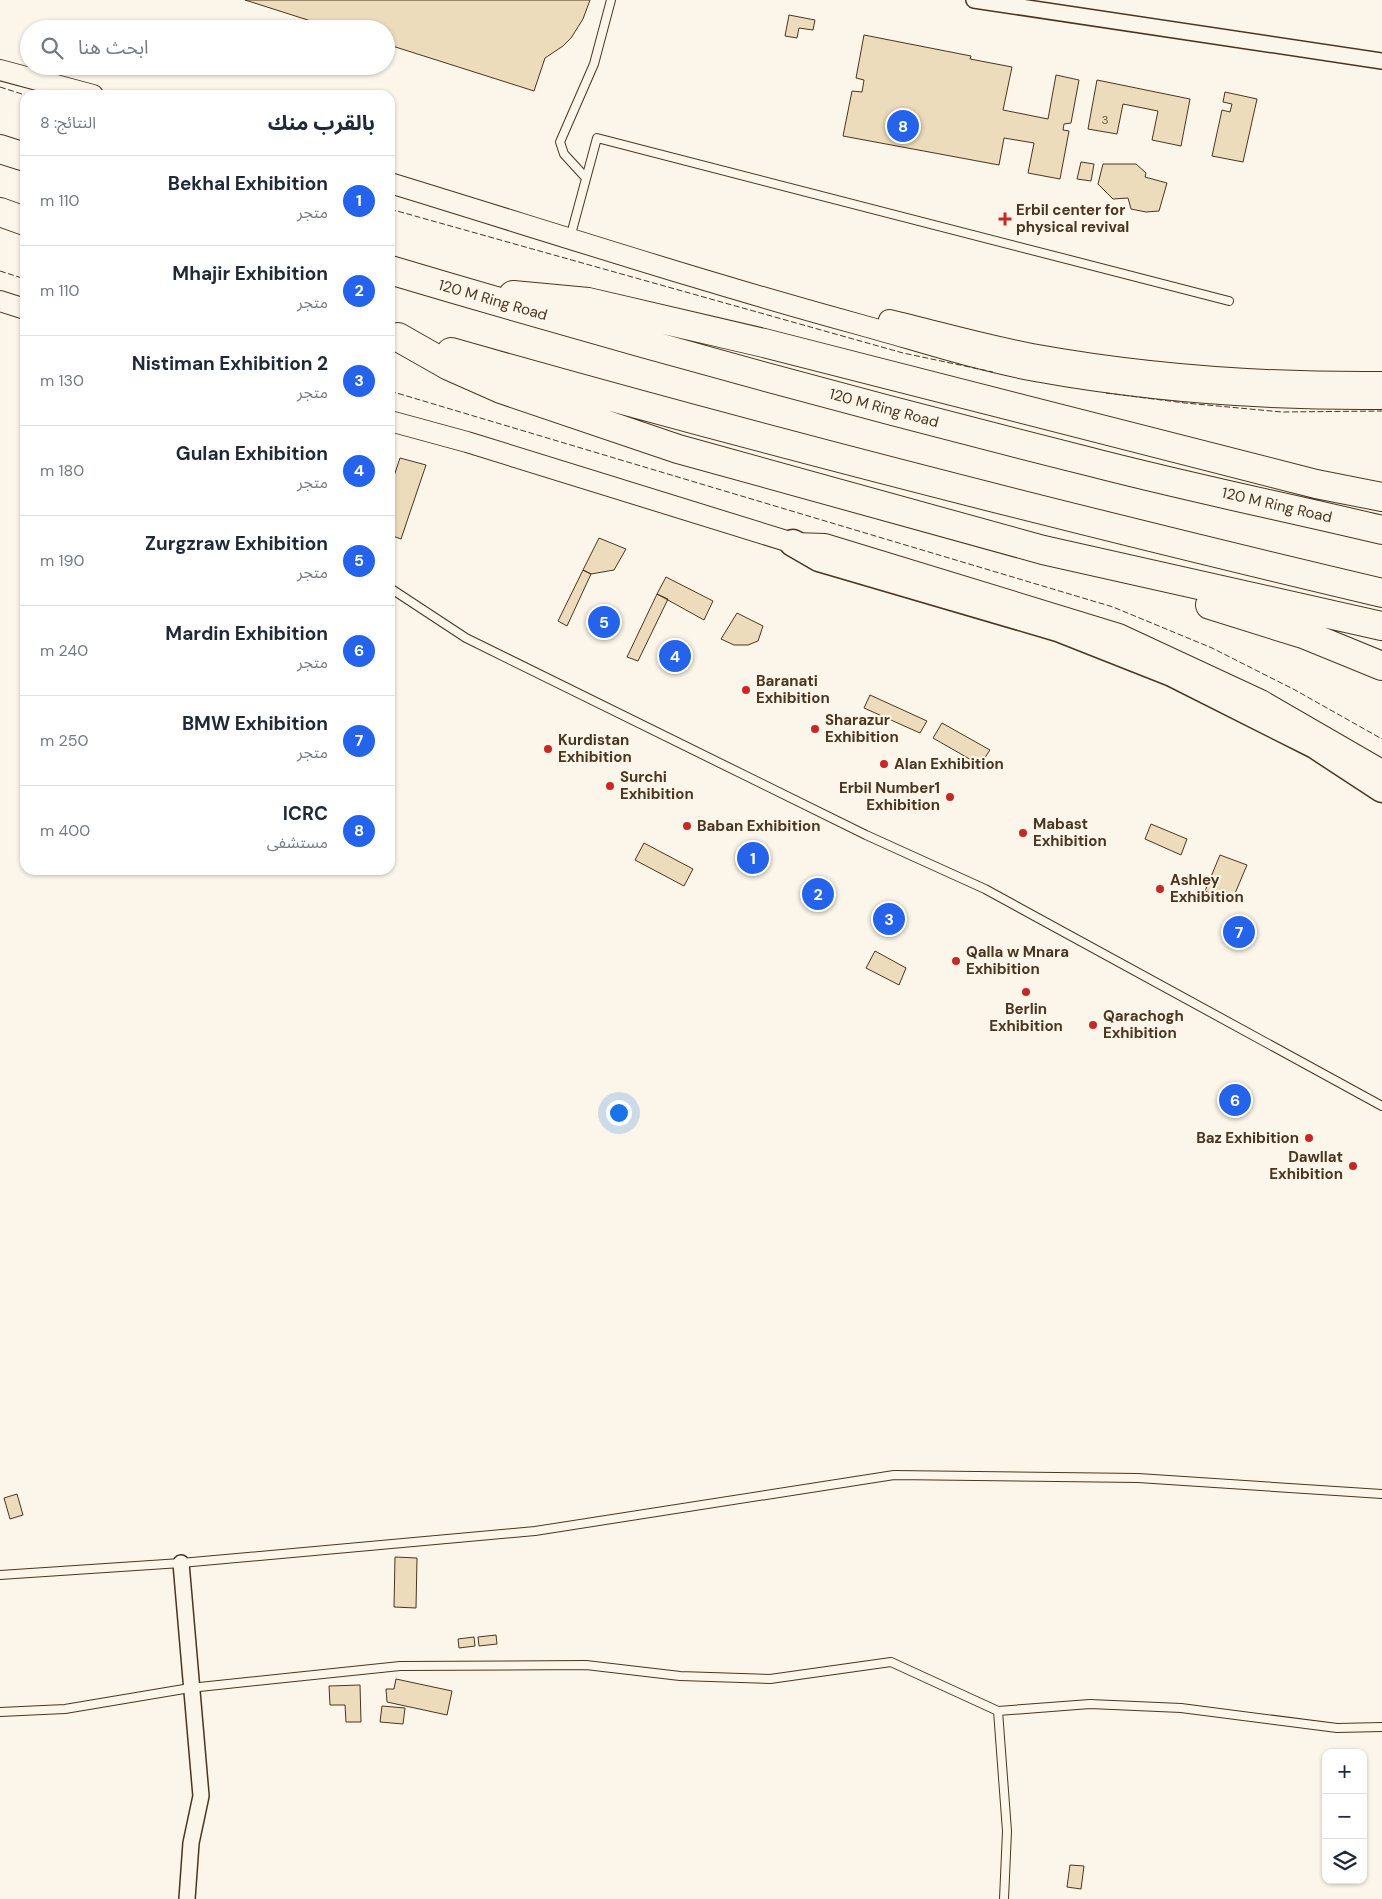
<!DOCTYPE html>
<html lang="ar">
<meta charset="utf-8">
<style>
body{margin:0;font-family:"DM Sans","Noto Sans Arabic",sans-serif;background:#f6f6f7;color:#1f2937;direction:rtl}
.controls{position:absolute;right:15px;bottom:15px;display:grid;overflow:hidden;border-radius:10px;box-shadow:0 1px 4px #0004}
.controls button{width:45px;height:45px;display:grid;place-items:center;padding:0;border:0;border-bottom:1px solid #e0e1e3;background:#fff;color:#1f2937;font:25px sans-serif}
.you{position:absolute;left:618px;top:1112px;width:18px;height:18px;margin:-12px;border:4px solid #fff;border-radius:50%;background:#1a73e8;box-shadow:0 0 0 8px #1a73e833}
.badge{display:grid;place-items:center;width:32px;height:32px;border-radius:50%;background:#2563eb;color:#fff;font-size:16px;font-weight:700}
.pin{position:absolute;translate:-50% -50%;border:2px solid #fff;box-shadow:0 1px 5px #0006}
.list{margin:0;padding:0;list-style:none}
h2{display:flex;justify-content:space-between;align-items:center;height:65px;margin:0;padding:0 20px;font-size:21px}
h2 small{font-size:16px;font-weight:400;color:#747a83}
.list li{display:grid;grid-template-columns:32px 1fr auto;gap:15px;align-items:center;box-sizing:border-box;height:90px;padding:0 20px;border-top:1px solid #e0e1e3}
.list b{display:block;font-size:19px;white-space:nowrap}
.list p{margin:0;font-size:16px;white-space:nowrap;color:#747a83}
.list em{font-size:16px;font-style:normal;color:#747a83}
.icon{flex:none;width:28px;height:28px;fill:none;stroke:currentColor;stroke-width:2;stroke-linecap:round;stroke-linejoin:round}
.map{position:relative;flex:none;width:1382px;height:1899px;overflow:hidden;direction:ltr}
.search{position:absolute;background:#fff;box-shadow:0 1px 4px #0004;left:20px;top:20px;width:375px;height:55px;display:flex;align-items:center;gap:12px;box-sizing:border-box;padding:0 18px;border-radius:28px;color:#747a83;font-size:19px}
.panel{position:absolute;background:#fff;box-shadow:0 1px 4px #0004;left:20px;top:90px;width:375px;height:785px;border-radius:15px;direction:rtl}
.map>svg:first-child{display:block}
.building{fill:#ecdcbc;stroke:#4a3520}
.lines{fill:none;stroke-linecap:round;stroke-linejoin:round}
.service-casing{stroke:#4a3520;stroke-width:10}
.minor-casing{stroke:#4a3520;stroke-width:18}
.tertiary-casing{stroke:#4a3520;stroke-width:22}
.trunk-casing{stroke:#4a3520;stroke-width:29}
.motorway-casing{stroke:#4a3520;stroke-width:30}
.service{stroke:#fbf6e9;stroke-width:8}
.minor{stroke:#fbf6e9;stroke-width:15}
.tertiary{stroke:#fbf6e9;stroke-width:20}
.trunk{stroke:#fbf6e9;stroke-width:26}
.motorway{stroke:#fbf6e9;stroke-width:28}
.fence{stroke:#4a3520;stroke-width:1;stroke-dasharray:6 2.5;stroke-linecap:butt}
.poi-dot{fill:#c62828;stroke:#fbf6e9;stroke-width:2}
.labels{text-anchor:middle;dominant-baseline:central;stroke-width:4;stroke-linejoin:round;paint-order:stroke}
.number-label{font-size:12px;fill:#725f47}
.poi-label{font-size:15px;font-weight:bold;fill:#4a3520;stroke:#fbf6e9;text-anchor:start}
.street-label{font-size:15px;fill:#4a3520;stroke:#fbf6e9}
</style>
<div class="map">
<svg width="1382" height="1899" viewBox="0 0 1382 1899">
<rect width="100%" height="100%" fill="#fbf6e9"/>
<path class="building" d="M 245,0 L 590,0 L 583,19 L 571,38 L 563,46 L 545,58 L 534,91 L 386,44 L 386,29 L 336,29 Z
M 789,15 L 815,20 L 813,30 L 799,28 L 797,38 L 785,36 Z
M 864,35 L 971,56 L 970,59 L 1012,67 L 1003,110 L 1048,119 L 1056,75 L 1079,80 L 1071,123 L 1064,124 L 1063,130 L 1069,131 L 1060,179 L 1028,173 L 1034,143 L 1004,138 L 999,165 L 843,136 L 852,91 L 862,92 L 864,80 L 856,78 Z
M 1097,80 L 1190,99 L 1181,146 L 1152,140 L 1158,111 L 1123,104 L 1117,134 L 1088,129 Z
M 1225,92 L 1257,99 L 1243,162 L 1212,156 L 1222,110 L 1230,112 L 1232,104 L 1223,102 Z
M 1081,162 L 1094,164 L 1091,181 L 1077,179 Z
M 1103,164 L 1136,164 L 1146,173 L 1145,177 L 1167,183 L 1159,211 L 1146,212 L 1131,209 L 1128,198 L 1113,199 L 1098,184 Z
M 400,458 L 426,465 L 401,539 L 390,535 L 390,488 Z
M 599,538 L 626,549 L 614,570 L 591,574 L 583,570 Z
M 583,570 L 591,574 L 567,626 L 558,621 Z
M 666,577 L 713,601 L 704,620 L 657,594 Z
M 657,594 L 668,599 L 638,661 L 627,657 Z
M 737,613 L 763,626 L 758,641 L 748,645 L 734,645 L 721,639 Z
M 870,695 L 927,721 L 920,733 L 864,708 Z
M 942,723 L 990,750 L 980,765 L 933,738 Z
M 1151,824 L 1187,839 L 1181,855 L 1145,839 Z
M 644,843 L 693,869 L 684,886 L 635,860 Z
M 1220,855 L 1247,865 L 1231,903 L 1205,891 Z
M 875,951 L 906,968 L 899,985 L 866,968 Z
M 17,1494 L 23,1515 L 10,1519 L 4,1498 Z
M 395,1557 L 417,1558 L 416,1608 L 394,1607 Z
M 496,1635 L 497,1644 L 479,1646 L 478,1637 Z
M 474,1637 L 475,1646 L 459,1648 L 458,1639 Z
M 396,1679 L 452,1691 L 447,1715 L 387,1702 L 386,1689 L 394,1689 Z
M 360,1685 L 361,1722 L 346,1722 L 345,1705 L 330,1705 L 329,1686 Z
M 382,1706 L 405,1708 L 403,1724 L 380,1722 Z
M 1070,1865 L 1084,1866 L 1081,1889 L 1067,1887 Z"/>
<g class="lines">
<g class="service-casing">
<path id="service" d="M 586,178 L 564,154 L 560,142 L 594,64 L 611,0
M 570,238 L 597,138 L 1229,301
M 390,588 L 466,638 L 866,835 L 985,889 L 1382,1106
M 0,1575 L 181,1563 L 535,1531 L 894,1475 L 1138,1478 L 1382,1494
M 998,1711 L 1007,1831 L 1004,1899
M 0,1712 L 65,1709 L 190,1688 L 400,1666 L 586,1665 L 680,1676 L 770,1679 L 891,1662 L 998,1711 L 1090,1704 L 1181,1708 L 1337,1728 L 1382,1727"/>
</g>
<g class="minor-casing">
<path id="minor" d="M 974,0 L 1382,61
M 181,1563 L 201,1796 L 191,1843 L 187,1899"/>
</g>
<g class="tertiary-casing">
<path id="tertiary" d="M 0,70 L 93,95
M 390,183 C 547,231 703,282 861,325 C 919,341 976,360 1035,371 C 1150,392 1265,400 1382,399
M 0,301 L 25,309
M 889,320 C 936,331 984,345 1032,354 C 1148,375 1264,383 1382,382
M 390,421 L 467,442 L 793,543 L 825,544 L 1119,634 L 1261,700 L 1382,770"/>
</g>
<g class="trunk-casing">
<path id="trunk" d="M 793,543 L 819,558 L 1058,628 L 1172,673 L 1315,745 L 1382,789"/>
</g>
<g class="motorway-casing">
<path id="motorway" d="M 0,149 L 25,157
M 0,212 L 25,221
M 390,270 C 622,339 856,403 1091,462 C 1187,487 1285,507 1382,530
M 513,295 L 588,302 L 764,343 L 1316,484 L 1382,497
M 398,337 L 449,366 L 501,389 L 678,449 L 1043,550 L 1382,626
M 451,352 C 760,440 1070,519 1382,593
M 1210,605 L 1306,635 L 1382,666"/>
</g>
<use href="#service" class="service"/>
<use href="#minor" class="minor"/>
<use href="#tertiary" class="tertiary"/>
<use href="#trunk" class="trunk"/>
<use href="#motorway" class="motorway"/>
<path class="fence" d="M 0,87 L 25,95
M 390,209 L 903,353 L 993,372
M 0,271 L 25,279
M 390,391 L 1113,607 L 1212,648 L 1295,690 L 1382,739
M 1106,393 L 1185,403 L 1282,412 L 1382,411"/>
</g>
<g class="poi-dot">
<path d="M1002.5 211.5h5v5h5v5h-5v5h-5v-5h-5v-5h5z"/>
<circle cx="746" cy="690" r="5"/>
<circle cx="815" cy="729" r="5"/>
<circle cx="548" cy="749" r="5"/>
<circle cx="884" cy="764" r="5"/>
<circle cx="610" cy="786" r="5"/>
<circle cx="950" cy="797" r="5"/>
<circle cx="687" cy="826" r="5"/>
<circle cx="1023" cy="833" r="5"/>
<circle cx="1160" cy="889" r="5"/>
<circle cx="956" cy="961" r="5"/>
<circle cx="1026" cy="992" r="5"/>
<circle cx="1093" cy="1025" r="5"/>
<circle cx="1309" cy="1138" r="5"/>
<circle cx="1353" cy="1166" r="5"/>
</g>
<g class="labels">
<g class="number-label">
<text x="1105" y="120">3</text>
</g>
<g class="poi-label">
<text x="1016" y="210">Erbil center for<tspan x="1016" dy="17">physical revival</tspan></text>
<text x="756" y="681">Baranati<tspan x="756" dy="17">Exhibition</tspan></text>
<text x="825" y="720">Sharazur<tspan x="825" dy="17">Exhibition</tspan></text>
<text x="558" y="740">Kurdistan<tspan x="558" dy="17">Exhibition</tspan></text>
<text x="894" y="764">Alan Exhibition</text>
<text x="620" y="777">Surchi<tspan x="620" dy="17">Exhibition</tspan></text>
<text x="940" y="788" text-anchor="end">Erbil Number1<tspan x="940" dy="17">Exhibition</tspan></text>
<text x="1033" y="824">Mabast<tspan x="1033" dy="17">Exhibition</tspan></text>
<text x="697" y="826">Baban Exhibition</text>
<text x="1170" y="880">Ashley<tspan x="1170" dy="17">Exhibition</tspan></text>
<text x="966" y="952">Qalla w Mnara<tspan x="966" dy="17">Exhibition</tspan></text>
<text x="1026" y="1009" text-anchor="middle">Berlin<tspan x="1026" dy="17">Exhibition</tspan></text>
<text x="1103" y="1016">Qarachogh<tspan x="1103" dy="17">Exhibition</tspan></text>
<text x="1299" y="1138" text-anchor="end">Baz Exhibition</text>
<text x="1343" y="1157" text-anchor="end">Dawllat<tspan x="1343" dy="17">Exhibition</tspan></text>
</g>
<g class="street-label">
<text transform="translate(493 300) rotate(16)">120 M Ring Road</text>
<text transform="translate(884 408) rotate(15)">120 M Ring Road</text>
<text transform="translate(1277 505) rotate(13)">120 M Ring Road</text>
</g>
</g>
</svg>
<div class="controls">
<button>+</button>
<button>−</button>
<button><svg class="icon" aria-label="layers" viewBox="0 0 24 24"><path d="M12 4l9 5-9 5-9-5zM3 14l9 5 9-5"/></svg></button>
</div>
<div class="you"></div>
<div class="pin badge" style="left:753px;top:858px">1</div>
<div class="pin badge" style="left:818px;top:894px">2</div>
<div class="pin badge" style="left:889px;top:919px">3</div>
<div class="pin badge" style="left:675px;top:656px">4</div>
<div class="pin badge" style="left:604px;top:622px">5</div>
<div class="pin badge" style="left:1235px;top:1100px">6</div>
<div class="pin badge" style="left:1239px;top:932px">7</div>
<div class="pin badge" style="left:903px;top:126px">8</div>
<div class="search"><svg class="icon" aria-label="search" viewBox="0 0 24 24"><circle cx="10" cy="10" r="6"/><path d="M15 15l6 6"/></svg>ابحث هنا</div>
<section class="panel">
<h2>بالقرب منك<small>النتائج: 8</small></h2>
<ul class="list">
<li><span class="badge">1</span><div><b>Bekhal Exhibition</b><p>متجر</p></div><em>110 m</em></li>
<li><span class="badge">2</span><div><b>Mhajir Exhibition</b><p>متجر</p></div><em>110 m</em></li>
<li><span class="badge">3</span><div><b>Nistiman Exhibition 2</b><p>متجر</p></div><em>130 m</em></li>
<li><span class="badge">4</span><div><b>Gulan Exhibition</b><p>متجر</p></div><em>180 m</em></li>
<li><span class="badge">5</span><div><b>Zurgzraw Exhibition</b><p>متجر</p></div><em>190 m</em></li>
<li><span class="badge">6</span><div><b>Mardin Exhibition</b><p>متجر</p></div><em>240 m</em></li>
<li><span class="badge">7</span><div><b>BMW Exhibition</b><p>متجر</p></div><em>250 m</em></li>
<li><span class="badge">8</span><div><b>ICRC</b><p>مستشفى</p></div><em>400 m</em></li>
</ul>
</section>
</div>
